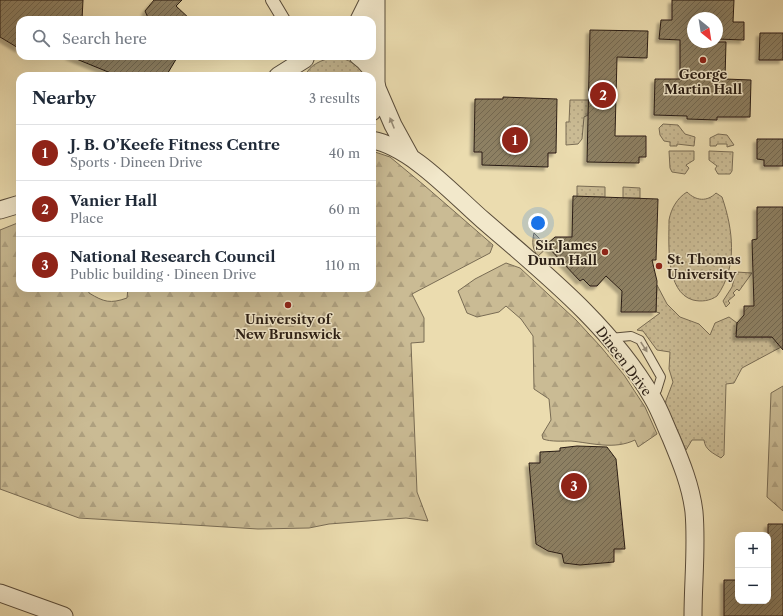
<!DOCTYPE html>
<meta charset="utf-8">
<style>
body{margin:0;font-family:"Libre Caslon Text",serif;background:#f2f2f3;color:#1f2937}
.controls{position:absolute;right:12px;bottom:12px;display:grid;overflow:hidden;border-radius:8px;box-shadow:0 4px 16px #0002}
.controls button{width:36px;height:36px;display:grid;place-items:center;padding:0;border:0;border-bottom:1px solid #e0e1e3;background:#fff;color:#1f2937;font:20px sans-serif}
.compass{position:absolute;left:687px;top:12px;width:36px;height:36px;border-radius:50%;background:#fff;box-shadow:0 4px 16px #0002;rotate:150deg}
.you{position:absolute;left:538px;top:223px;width:14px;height:14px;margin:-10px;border:3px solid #fff;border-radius:50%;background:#1a73e8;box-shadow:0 0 0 6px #1a73e833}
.badge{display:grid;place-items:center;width:26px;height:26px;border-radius:50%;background:#8f2418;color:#fff;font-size:13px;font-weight:700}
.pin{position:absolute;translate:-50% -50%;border:2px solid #fff;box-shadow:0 1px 4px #0006}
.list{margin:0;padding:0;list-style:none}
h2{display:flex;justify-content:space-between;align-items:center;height:52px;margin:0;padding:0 16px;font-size:17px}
h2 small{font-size:13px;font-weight:400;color:#747a83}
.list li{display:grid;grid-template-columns:26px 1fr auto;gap:12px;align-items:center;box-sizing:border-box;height:56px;padding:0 16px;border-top:1px solid #e0e1e3}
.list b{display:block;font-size:15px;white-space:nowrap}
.list p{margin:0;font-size:13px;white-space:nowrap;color:#747a83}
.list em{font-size:13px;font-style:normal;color:#747a83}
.icon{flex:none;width:22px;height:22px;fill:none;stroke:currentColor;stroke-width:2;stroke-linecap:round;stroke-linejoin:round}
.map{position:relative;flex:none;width:783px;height:616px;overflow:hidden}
.search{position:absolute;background:#fff;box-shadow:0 4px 16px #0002;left:16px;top:16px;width:360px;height:44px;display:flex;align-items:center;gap:10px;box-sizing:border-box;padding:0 14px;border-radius:12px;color:#747a83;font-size:15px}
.panel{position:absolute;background:#fff;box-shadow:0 4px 16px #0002;left:16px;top:72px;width:360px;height:220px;border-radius:12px}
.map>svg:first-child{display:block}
.grass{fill:url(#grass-dots);stroke:#796c54}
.forest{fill:url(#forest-firs);stroke:#796c54}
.building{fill:url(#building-hatch);stroke:#281c13;filter:url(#shadow)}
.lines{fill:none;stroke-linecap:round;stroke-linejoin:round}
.service-casing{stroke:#594c3a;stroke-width:10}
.pedestrian-casing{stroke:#594c3a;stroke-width:14}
.minor-casing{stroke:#594c3a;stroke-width:19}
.service{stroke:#f2e8cb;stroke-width:8}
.pedestrian{stroke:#f2e8cb;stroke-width:12}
.minor{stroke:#f2e8cb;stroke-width:17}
.oneway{fill:#978c78}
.poi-dot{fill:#8f2418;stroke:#f2e8cb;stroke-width:1.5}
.labels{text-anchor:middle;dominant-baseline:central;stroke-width:3;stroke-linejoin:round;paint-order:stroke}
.poi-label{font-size:13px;font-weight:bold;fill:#281c13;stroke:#f2e8cb}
.street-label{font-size:13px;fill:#281c13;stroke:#f2e8cb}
</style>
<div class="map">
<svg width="783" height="616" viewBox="0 0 783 616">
<defs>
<pattern id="grass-dots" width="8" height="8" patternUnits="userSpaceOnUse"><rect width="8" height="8" fill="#cabb94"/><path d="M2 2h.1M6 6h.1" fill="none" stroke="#aea07f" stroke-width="1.8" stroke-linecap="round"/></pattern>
<pattern id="forest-firs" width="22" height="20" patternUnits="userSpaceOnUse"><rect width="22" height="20" fill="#cabb94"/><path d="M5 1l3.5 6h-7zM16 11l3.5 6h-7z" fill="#aea07f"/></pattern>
<pattern id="building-hatch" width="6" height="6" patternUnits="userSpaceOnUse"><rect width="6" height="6" fill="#8d8064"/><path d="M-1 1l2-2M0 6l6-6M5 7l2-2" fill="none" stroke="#736851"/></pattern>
<filter id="shadow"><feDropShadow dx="-3.5" dy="3.5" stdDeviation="1" flood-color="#0004"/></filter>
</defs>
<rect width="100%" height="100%" fill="#ebdcaf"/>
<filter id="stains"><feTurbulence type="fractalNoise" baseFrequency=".005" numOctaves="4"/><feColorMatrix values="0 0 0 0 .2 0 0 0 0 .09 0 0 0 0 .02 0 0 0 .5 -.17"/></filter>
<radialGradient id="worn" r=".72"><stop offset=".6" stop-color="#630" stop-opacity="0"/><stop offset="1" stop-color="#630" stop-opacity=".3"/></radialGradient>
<path class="grass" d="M 334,57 C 350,59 356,64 367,76 L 305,76 C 310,64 322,60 334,57 Z
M 570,100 L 589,100 L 588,115 L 584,117 L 582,139 L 578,144 L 566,145 L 566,122 L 569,122 Z
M 663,124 L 678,125 L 685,134 L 695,137 L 694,146 L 677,144 L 677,146 L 670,146 L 670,142 L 664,141 L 660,135 L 659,128 Z
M 718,134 L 727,135 L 734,145 L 727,147 L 727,144 L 717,144 L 716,146 L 710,146 L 710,138 Z
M 669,151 L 694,151 L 694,160 L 686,165 L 689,168 L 685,174 L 672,172 L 670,168 Z
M 709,151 L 733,152 L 732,171 L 730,174 L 718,174 L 715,169 L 717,166 L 709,160 Z
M 577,186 L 605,187 L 605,197 L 577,197 Z
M 623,187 L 640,188 L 640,198 L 623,198 Z
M 687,192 C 696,201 707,202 716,193 L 722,197 C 733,229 738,267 717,296 C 710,301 701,302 693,300 C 665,292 669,243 669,220 C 671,209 677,198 687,192 Z
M 534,233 L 548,247 L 538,256 C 532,249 532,242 534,233 Z
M 736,272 L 752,273 L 739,291 L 737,289 L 733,293 L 735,295 L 728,301 L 730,303 L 726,307 L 723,301 L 732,287 Z
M 657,285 L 667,304 L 680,317 L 699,324 L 710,335 L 715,323 L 729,317 L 737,323 L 736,334 L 739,337 L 772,337 L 783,346 L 742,368 L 734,383 L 726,384 L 724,455 L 721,458 C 713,453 705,450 704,440 L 692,440 L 686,450 L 665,403 L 673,382 L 669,369 L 670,352 L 657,350 L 643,331 L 637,330 L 660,313 L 656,312 Z"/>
<path class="forest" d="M 372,151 L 390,157 L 425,186 L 493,245 L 490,253 L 412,294 L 424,318 L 424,342 L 411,343 L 417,492 L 428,521 L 406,518 L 329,524 L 309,528 L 258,529 L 79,518 L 0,489 L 0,230 L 20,222 L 20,288 L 88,288 L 89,293 C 104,302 110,304 127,298 L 128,288 L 372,288 Z
M 506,263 L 520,268 L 576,320 L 601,347 L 624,375 L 645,407 L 657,434 L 638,447 L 635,440 C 614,450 592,443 571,441 C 563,441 551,442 543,439 L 542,435 L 551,420 L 549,399 L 534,389 L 533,336 L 521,319 L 506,306 L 499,312 L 477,317 L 467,313 L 458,291 L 475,279 Z
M 783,386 L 783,511 L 767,497 L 771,393 Z"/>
<path class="building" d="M 0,0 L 83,0 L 82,20 L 20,20 L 20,49 L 0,37 Z
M 154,0 L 182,0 L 176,6 L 191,20 L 149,20 L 145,11 Z
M 672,0 L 734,0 L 733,22 L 744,22 L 744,40 L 717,39 L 717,18 L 693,18 L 693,42 L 726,42 L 725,79 L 751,80 L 750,117 L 717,117 L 717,120 L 687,119 L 687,116 L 654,115 L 655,79 L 680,79 L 680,40 L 659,39 L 661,20 L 672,20 Z
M 590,30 L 648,31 L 647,58 L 617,57 L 615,136 L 646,136 L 646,157 L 639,157 L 639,163 L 587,162 Z
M 760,33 L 783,33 L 783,60 L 759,60 Z
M 69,56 L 178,56 L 166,76 L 118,76 Z
M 503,97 L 557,99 L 556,153 L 548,153 L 548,167 L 482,165 L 482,152 L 474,152 L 475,99 L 503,99 Z
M 757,139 L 783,139 L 783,166 L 764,166 L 764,160 L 757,159 Z
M 573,196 L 658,199 L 656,260 L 652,260 L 657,281 L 656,312 L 621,312 L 622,291 L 606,276 L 597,286 L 590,286 L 583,279 L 580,281 L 546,245 L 555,237 L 572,237 Z
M 757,207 L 783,207 L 783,350 L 772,337 L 736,337 L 737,323 L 744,315 L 744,306 L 754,306 L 752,240 L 757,239 Z
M 577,446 L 607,447 L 616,459 L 625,549 L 614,549 L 614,562 L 580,565 L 564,563 L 562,554 L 548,551 L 536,544 L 529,463 L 540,463 L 540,452 L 560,451 L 560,448 Z
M 768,524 L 783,524 L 783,616 L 724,616 L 724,580 L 738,580 L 738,601 L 768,601 Z"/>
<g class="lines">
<g class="service-casing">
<path id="service" d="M 610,338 L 631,336 L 640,340 L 661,377 L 657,390 L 652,397"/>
</g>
<g class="pedestrian-casing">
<path id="pedestrian" d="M 272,0 L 284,20"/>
</g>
<g class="minor-casing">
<path id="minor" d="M 376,0 L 376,83
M 359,20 L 369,0
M 358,56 C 377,69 382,92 372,112
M 278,76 L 305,59
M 377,88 L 393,125 L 410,156
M 372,140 C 411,147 453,194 483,220 C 544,273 610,325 652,397 C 660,410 665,425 671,438 C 681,462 691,486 694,512 C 697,546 693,582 693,616
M 0,210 L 20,204
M 0,593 L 64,616"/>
</g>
<use href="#service" class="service"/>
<use href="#pedestrian" class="pedestrian"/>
<use href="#minor" class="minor"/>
</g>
<defs><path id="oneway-solid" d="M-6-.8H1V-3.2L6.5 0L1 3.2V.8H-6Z"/></defs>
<g class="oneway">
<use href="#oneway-solid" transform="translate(392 123) rotate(-112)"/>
<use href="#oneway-solid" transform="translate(644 347) rotate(57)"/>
</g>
<g class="poi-dot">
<circle cx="703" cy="60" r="4"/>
<circle cx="605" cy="252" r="4"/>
<circle cx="659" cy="266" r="4"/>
<circle cx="288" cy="305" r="4"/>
</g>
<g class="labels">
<g class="poi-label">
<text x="703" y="74">George<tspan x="703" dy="15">Martin Hall</tspan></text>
<text x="597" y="245" text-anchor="end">Sir James<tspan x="597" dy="15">Dunn Hall</tspan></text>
<text x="667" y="259" text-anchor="start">St. Thomas<tspan x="667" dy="15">University</tspan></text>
<text x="288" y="319">University of<tspan x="288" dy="15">New Brunswick</tspan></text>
</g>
<g class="street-label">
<text transform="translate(624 361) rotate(53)">Dineen Drive</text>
</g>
</g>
<rect width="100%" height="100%" filter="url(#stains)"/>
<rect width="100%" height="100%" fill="url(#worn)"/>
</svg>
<div class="controls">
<button>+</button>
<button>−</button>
</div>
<svg class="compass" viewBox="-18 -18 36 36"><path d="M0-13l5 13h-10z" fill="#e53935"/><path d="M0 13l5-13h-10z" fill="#747a83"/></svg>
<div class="you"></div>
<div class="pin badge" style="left:515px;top:140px">1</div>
<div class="pin badge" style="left:603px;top:95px">2</div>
<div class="pin badge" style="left:574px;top:486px">3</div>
<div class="search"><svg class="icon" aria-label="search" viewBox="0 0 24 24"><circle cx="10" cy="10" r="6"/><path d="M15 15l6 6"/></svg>Search here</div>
<section class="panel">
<h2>Nearby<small>3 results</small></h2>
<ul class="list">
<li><span class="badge">1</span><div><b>J. B. O’Keefe Fitness Centre</b><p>Sports · Dineen Drive</p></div><em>40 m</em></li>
<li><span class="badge">2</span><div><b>Vanier Hall</b><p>Place</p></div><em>60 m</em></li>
<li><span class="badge">3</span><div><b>National Research Council</b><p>Public building · Dineen Drive</p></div><em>110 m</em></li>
</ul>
</section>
</div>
